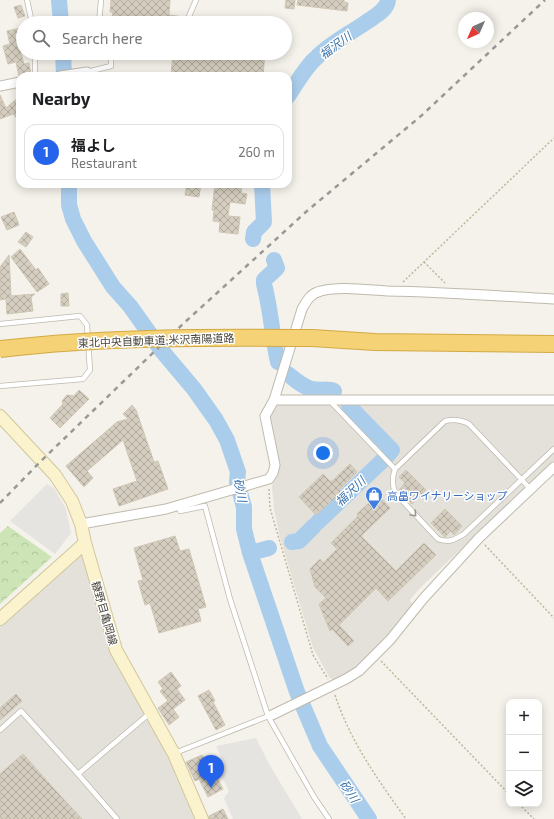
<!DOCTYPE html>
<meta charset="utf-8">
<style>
body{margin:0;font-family:"Exo 2","Noto Sans JP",sans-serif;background:#f6f6f6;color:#202124}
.controls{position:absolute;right:12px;bottom:12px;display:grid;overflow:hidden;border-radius:8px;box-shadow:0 2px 10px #0003}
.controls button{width:36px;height:36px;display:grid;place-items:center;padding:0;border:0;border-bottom:1px solid #e0e0e0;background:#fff;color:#202124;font:20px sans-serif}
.compass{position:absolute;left:458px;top:12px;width:36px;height:36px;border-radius:50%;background:#fff;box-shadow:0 2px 10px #0003;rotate:225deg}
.you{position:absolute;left:323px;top:453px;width:14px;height:14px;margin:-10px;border:3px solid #fff;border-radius:50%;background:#1a73e8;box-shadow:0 0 0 6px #1a73e833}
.badge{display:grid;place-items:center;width:26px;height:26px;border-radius:50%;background:#2563eb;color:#fff;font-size:13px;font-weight:700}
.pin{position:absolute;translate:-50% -33px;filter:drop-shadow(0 1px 2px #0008)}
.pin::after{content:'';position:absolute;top:21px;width:14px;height:12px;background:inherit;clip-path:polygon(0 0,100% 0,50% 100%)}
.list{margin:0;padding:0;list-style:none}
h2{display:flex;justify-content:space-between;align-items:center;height:52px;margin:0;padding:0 16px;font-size:17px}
h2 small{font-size:13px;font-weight:400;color:#757577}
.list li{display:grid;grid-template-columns:26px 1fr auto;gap:12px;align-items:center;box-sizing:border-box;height:56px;margin:0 8px 8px;padding:0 8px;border:1px solid #e0e0e0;border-radius:12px}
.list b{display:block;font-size:15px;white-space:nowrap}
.list p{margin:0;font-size:13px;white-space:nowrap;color:#757577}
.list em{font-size:13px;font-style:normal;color:#757577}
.icon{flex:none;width:22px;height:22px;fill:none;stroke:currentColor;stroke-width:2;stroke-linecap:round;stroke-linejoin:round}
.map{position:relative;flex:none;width:554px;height:819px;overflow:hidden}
.search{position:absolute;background:#fff;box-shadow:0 2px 10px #0003;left:16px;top:16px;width:276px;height:44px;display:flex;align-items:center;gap:10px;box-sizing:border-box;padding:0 14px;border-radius:22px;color:#757577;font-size:15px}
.panel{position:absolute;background:#fff;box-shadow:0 2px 10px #0003;left:16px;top:72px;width:276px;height:116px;border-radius:12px}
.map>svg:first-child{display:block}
.industrial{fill:#e4e1db}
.forest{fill:url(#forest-crowns)}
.parking{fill:#e6e4e1}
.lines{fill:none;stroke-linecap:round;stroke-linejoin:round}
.river{stroke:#abcdec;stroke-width:16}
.building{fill:url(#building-cross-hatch);stroke:#cfc6b4}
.lane-casing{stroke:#bfbaad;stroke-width:6}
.street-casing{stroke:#bfbaad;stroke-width:11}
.secondary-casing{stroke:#d0c79d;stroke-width:14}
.highway-casing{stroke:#d3a945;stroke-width:18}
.path{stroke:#c0b69f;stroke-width:1.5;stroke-dasharray:2 2;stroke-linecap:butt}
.lane{stroke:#fff;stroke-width:4.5}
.street{stroke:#fff;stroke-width:9}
.secondary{stroke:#fbf3cd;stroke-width:12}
.highway{stroke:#f4d275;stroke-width:16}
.rail{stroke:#989898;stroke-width:2.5;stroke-dasharray:5 5;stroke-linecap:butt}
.highway-bridge-casing{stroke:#d3a945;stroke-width:18;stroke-linecap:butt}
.highway-bridge{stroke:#f4d275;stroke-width:16}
.oneway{stroke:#9a9892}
.labels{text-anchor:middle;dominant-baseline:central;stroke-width:3;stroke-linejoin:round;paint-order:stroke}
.street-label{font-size:11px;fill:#474339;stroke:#fff}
.shop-label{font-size:11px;fill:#366cbe;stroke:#fff;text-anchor:start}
.water-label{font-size:12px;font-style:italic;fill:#3973ac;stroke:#fff}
</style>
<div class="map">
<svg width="554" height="819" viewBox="0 0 554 819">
<defs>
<pattern id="forest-crowns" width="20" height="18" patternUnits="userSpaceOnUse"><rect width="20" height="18" fill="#cde5b6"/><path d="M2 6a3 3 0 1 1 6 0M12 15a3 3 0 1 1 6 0" fill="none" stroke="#b1c69d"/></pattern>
<pattern id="building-cross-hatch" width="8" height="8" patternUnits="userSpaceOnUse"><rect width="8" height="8" fill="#d5cec0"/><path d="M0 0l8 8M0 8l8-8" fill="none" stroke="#afa99d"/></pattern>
</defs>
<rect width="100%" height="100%" fill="#f4f2ea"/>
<path class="industrial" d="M 554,403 L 554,461 L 421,587 L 410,600 L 413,605 L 372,654 L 360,664 L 344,675 L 333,680 L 329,677 L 313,648 L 279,534 L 274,509 L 272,486 L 276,474 L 268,417 L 277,404 Z
M 85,543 L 116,650 L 202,819 L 0,819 L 0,619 Z"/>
<path class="forest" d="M 8,526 L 52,557 L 0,604 L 0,533 Z"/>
<path class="parking" d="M 47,484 L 54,488 L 66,509 L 71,533 L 55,554 L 10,521 Z
M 256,738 L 268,762 L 302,819 L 233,819 L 224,798 L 229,791 L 218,769 L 224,763 L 216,746 Z"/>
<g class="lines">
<path class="river" d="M 59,0 L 61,23
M 63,53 L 64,76
M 288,96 C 297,83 305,67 317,57 C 331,43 349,34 365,23 C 373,17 387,11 388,0
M 69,184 L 69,205 L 73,219 L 84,241 L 113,287 L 130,306 L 162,351 L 194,389 L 216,420 L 227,440 L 238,472 L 237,482 L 244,507 L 244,529 L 250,553 L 297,692 L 320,746 L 369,819
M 253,239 L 254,232 L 264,222 L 262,184
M 274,260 L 277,268 L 264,280 L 264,284 C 271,310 272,336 278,362
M 288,374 C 295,380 303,387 312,389 C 320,391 328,388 334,391
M 349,406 L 392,450 L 388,455
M 318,522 L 382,461
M 292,542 L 299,541 L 314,526
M 250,553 L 269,548"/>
</g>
<path class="building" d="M 111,0 L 170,0 L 169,15 L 184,17 L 182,23 L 111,23 L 113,12 L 110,12 Z
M 286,0 L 295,0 L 294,9 L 285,8 Z
M 298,0 L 344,0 L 344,2 L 348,3 L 347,11 L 297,5 Z
M 21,5 L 25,16 L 18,18 L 14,7 Z
M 21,28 L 23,37 L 17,39 L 24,64 L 29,63 L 31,76 L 19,76 L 16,62 L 8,64 L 3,46 L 10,44 L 7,31 Z
M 173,53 L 265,53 L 263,76 L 171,76 Z
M 0,95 L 6,108 L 20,96 L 20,122 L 13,114 L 0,119 Z
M 187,184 L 201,184 L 199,197 L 185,195 Z
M 215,184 L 242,184 L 241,193 L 247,194 L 245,204 L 230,202 L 228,216 L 240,217 L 238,234 L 219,232 L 220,222 L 213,221 L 214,210 L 212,210 Z
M 14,212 L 19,225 L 7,230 L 1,217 Z
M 26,232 L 33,237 L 26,247 L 18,242 Z
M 20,249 L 36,270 L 38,268 L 49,284 L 37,292 L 11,257 Z
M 9,255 L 11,296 L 35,294 L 31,297 L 33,311 L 7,314 L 6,299 L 0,300 L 0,267 Z
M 68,293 L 69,306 L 61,306 L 61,294 Z
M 79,390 L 89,399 L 60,428 L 50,418 L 63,404 L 62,401 L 67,395 L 74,396 Z
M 132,405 L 136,410 L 154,462 L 158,461 L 168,489 L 119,506 L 113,489 L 137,481 L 123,440 L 87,471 L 93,478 L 84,487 L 66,466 L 117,422 L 128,419 L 123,414 Z
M 350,464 L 357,472 L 339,490 L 341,492 L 316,515 L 299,497 L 323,474 L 331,482 Z
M 406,470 L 426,490 L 412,504 L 399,490 L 405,483 L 399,477 Z
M 379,496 L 390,508 L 361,536 L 396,571 L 424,543 L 436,555 L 388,601 L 376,588 L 339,625 L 354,641 L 348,646 L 332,629 L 330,631 L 319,604 L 326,598 L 315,587 L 310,569 L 320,559 L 323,563 L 337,549 L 331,543 L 358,516 L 357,514 L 372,500 L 373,501 Z
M 445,509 L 462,526 L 454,535 L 451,531 L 445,537 L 431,523 Z
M 175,536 L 180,551 L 189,549 L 206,607 L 198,609 L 201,621 L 159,633 L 150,603 L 145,605 L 138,581 L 143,580 L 134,548 Z
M 171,672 L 181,686 L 177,689 L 185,700 L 173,709 L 179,717 L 169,725 L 158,708 L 168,701 L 160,691 L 163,689 L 158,682 Z
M 209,690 L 215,701 L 213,702 L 225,725 L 216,730 L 198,696 Z
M 16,694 L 22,701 L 0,720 L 0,708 Z
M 23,754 L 57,792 L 82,819 L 0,819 L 0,774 Z
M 202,755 L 214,779 L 217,778 L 223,789 L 208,797 L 199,779 L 195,781 L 186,762 Z
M 223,809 L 228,819 L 209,819 L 209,816 Z"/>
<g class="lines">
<g class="lane-casing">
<path id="lane" d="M 27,0 L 32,23
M 99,23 L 101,0
M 186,23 L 196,0
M 35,53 L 35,76
M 87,72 L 111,66 L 111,53
M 0,324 L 80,316 L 87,325 L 90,370 L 83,379 L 0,386
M 330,401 L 395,469
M 531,490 L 522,480 L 469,424 C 461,420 454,419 445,421 L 395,469 C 392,478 392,484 395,493 L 438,539 C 449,543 454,540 464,534 C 494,506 524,477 554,449
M 180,511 L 205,506 L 230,599 L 268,716 L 314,797 L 329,819
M 0,730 L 21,711 L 78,774
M 175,753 L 271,715
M 117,819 L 78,774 L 150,713"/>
</g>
<g class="street-casing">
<path id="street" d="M 60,76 L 87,72
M 0,86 L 20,82
M 274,400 L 554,400
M 81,524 L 166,509 L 269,479 L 273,473 L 275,465 L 265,416 L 274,400 L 302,309 C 307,300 311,293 321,291 C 339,286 368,290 387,291 C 443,292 498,296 554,299
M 272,715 L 346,679 L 359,671 L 390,640 L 423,599 L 479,538 L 554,467"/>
</g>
<g class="secondary-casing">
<path id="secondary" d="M 0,416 L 55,475 L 72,501 L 81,524 L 85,543 L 116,650 L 174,754 L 202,819
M 0,619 L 85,543"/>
</g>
<g class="highway-casing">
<path id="highway" d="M 312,338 L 375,342 L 554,344"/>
</g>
<path class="path" d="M 424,262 L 445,283
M 403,282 L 554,138
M 269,489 L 270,508 L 313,655 L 328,679
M 485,545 L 554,618
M 381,661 L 509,794
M 335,695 C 350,741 378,780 406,819
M 519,804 L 534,819"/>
<use href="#lane" class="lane"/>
<use href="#street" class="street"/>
<use href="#secondary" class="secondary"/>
<use href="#highway" class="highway"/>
<path class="rail" d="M 0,503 L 41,461 L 184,323 L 307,211 L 421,116 L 545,0"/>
<g class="highway-bridge-casing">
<path id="highway-bridge" d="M 0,349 C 104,337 208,337 312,338"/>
</g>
<use href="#highway-bridge" class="highway-bridge"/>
</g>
<defs><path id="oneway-chevron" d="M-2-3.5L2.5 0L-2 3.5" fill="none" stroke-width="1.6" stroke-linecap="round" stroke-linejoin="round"/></defs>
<use class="oneway" href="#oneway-chevron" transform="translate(414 514) rotate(47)"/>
<defs>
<g id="shop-pin" transform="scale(0.9)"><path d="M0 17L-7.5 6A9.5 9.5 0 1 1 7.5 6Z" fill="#3f7fe0" stroke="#fff"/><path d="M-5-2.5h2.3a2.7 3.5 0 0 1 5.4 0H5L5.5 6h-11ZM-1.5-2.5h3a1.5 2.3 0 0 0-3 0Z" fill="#fff"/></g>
</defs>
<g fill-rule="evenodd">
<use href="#shop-pin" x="374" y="495"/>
</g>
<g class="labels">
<g class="street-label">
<text transform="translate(156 340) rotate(-2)">東北中央自動車道;米沢南陽道路</text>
<text transform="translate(105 613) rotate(74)">糠野目亀岡線</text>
</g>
<g class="shop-label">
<text x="387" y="495">高畠ワイナリーショップ</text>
</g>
<g class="water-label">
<text transform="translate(335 45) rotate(-36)">福沢川</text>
<text transform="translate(241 490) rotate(79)">砂川</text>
<text transform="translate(350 491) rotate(-44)">福沢川</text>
<text transform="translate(350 791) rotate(56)">砂川</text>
</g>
</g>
</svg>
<div class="controls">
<button>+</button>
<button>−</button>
<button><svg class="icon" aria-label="layers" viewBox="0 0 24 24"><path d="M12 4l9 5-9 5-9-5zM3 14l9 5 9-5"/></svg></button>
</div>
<svg class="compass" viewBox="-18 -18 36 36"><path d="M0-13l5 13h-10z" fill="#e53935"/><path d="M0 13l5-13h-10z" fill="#757577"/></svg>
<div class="you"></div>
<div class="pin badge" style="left:211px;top:788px">1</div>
<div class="search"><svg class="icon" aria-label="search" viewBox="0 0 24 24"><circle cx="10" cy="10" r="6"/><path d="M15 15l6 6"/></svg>Search here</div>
<section class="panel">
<h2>Nearby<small></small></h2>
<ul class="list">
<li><span class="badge">1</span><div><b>福よし</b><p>Restaurant</p></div><em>260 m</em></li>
</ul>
</section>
</div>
